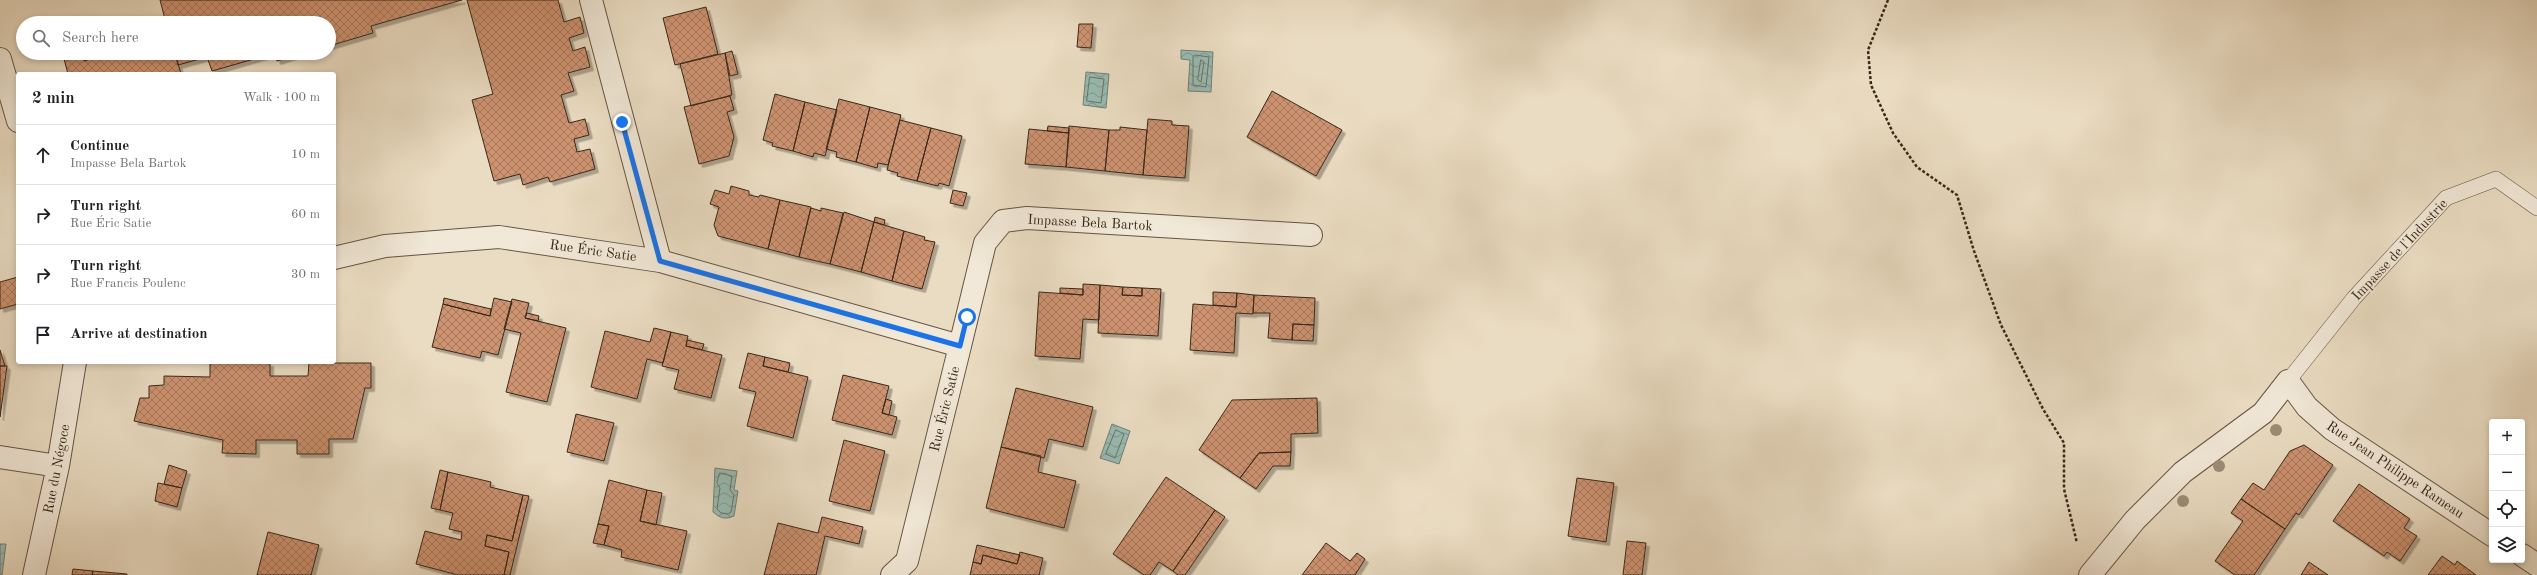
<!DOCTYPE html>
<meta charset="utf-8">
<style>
body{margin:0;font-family:"Old Standard TT",serif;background:#f6f6f6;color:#202124}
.controls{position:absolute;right:12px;bottom:12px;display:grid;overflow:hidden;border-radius:4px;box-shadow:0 2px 6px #0003}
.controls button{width:36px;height:36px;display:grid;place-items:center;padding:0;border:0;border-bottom:1px solid #e0e0e0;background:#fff;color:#202124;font:20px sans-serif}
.stop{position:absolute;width:12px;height:12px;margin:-9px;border:3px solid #1a73e8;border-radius:50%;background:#fff}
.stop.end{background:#1a73e8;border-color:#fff;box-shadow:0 1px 4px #0008}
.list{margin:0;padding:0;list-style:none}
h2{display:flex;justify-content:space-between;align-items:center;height:52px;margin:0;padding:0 16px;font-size:17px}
h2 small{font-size:13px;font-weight:400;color:#757577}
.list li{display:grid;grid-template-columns:26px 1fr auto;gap:12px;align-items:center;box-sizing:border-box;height:60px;padding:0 16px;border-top:1px solid #e0e0e0}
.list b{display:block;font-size:15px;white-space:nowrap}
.list p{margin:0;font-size:13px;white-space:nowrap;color:#757577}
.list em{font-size:13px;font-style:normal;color:#757577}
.icon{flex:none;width:22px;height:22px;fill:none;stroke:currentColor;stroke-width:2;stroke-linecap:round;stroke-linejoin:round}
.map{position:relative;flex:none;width:2537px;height:575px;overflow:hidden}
.search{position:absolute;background:#fff;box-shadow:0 2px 6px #0003;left:16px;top:16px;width:320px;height:44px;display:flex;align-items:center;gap:10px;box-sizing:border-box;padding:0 14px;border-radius:22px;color:#757577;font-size:15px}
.panel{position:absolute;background:#fff;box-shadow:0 2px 6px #0003;left:16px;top:72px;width:320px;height:292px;border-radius:4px}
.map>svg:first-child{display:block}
.water{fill:url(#water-waves);stroke:#728176}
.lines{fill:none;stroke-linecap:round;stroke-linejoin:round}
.shore{stroke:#687267;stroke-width:1}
.building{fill:url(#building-cross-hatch);stroke:#38281a;filter:url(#shadow)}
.lane-casing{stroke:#645544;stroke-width:16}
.street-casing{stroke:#645544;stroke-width:24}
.path{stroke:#38281a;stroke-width:2.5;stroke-dasharray:3 2;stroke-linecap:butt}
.lane{stroke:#f1e8d7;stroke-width:15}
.street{stroke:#f1e8d7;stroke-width:22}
.tree{fill:#9b8e76}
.route{stroke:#1a73e8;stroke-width:5}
.labels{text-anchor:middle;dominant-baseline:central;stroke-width:3;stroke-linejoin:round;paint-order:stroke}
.street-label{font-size:14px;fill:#38281a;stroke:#f1e8d7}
</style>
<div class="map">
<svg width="2537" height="575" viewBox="0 0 2537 575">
<defs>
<pattern id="water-waves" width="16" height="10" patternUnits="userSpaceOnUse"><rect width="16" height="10" fill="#98bcb4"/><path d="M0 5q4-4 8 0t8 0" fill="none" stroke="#7d9992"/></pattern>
<pattern id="building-cross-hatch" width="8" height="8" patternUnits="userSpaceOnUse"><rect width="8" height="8" fill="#ce9371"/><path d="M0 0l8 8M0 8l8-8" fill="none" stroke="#a8785c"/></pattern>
<filter id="shadow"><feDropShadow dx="3.5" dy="3.5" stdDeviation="0" flood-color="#0004"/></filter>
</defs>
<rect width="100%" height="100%" fill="#eadcc2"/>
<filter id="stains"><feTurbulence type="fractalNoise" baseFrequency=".005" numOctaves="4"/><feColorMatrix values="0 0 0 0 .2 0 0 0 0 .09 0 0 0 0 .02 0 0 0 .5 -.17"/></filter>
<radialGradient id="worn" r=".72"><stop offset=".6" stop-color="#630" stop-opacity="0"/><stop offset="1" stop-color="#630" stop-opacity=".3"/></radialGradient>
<path class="water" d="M 1181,50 L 1213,52 L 1211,92 L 1188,91 L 1190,60 L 1181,59 Z
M 1086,72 L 1109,74 L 1106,108 L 1083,105 Z
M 1112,424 L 1130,431 L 1119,464 L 1100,458 Z
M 715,468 L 737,471 L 734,490 L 738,491 L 734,516 C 725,520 720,518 713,512 Z
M 0,544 L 6,544 L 2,575 L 0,575 Z"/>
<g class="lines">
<path class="shore" d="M 1195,55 L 1209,57 L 1206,87 L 1193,85 L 1193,57 Z
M 1201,60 L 1204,62 L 1201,82 L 1198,80 Z
M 1090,77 L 1104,79 L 1101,103 L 1087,101 Z
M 1116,430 L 1124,434 L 1115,458 L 1106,454 Z
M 720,473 L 732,476 L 730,490 L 734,495 L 731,512 L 728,514 L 721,513 L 717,509 L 720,488 L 717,483 Z"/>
</g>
<path class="building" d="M 160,0 L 462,0 L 371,26 L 373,33 L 329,46 L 329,23 L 166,23 Z
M 467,0 L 558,0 L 564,22 L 580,17 L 584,33 L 569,38 L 573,51 L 585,47 L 590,67 L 568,73 L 574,91 L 561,95 L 569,123 L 585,119 L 589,135 L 574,139 L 577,152 L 590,149 L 595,169 L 550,182 L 548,177 L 523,185 L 520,174 L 494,181 L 472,100 L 493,94 Z
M 706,7 L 718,54 L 675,65 L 663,18 Z
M 1079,24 L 1093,24 L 1091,48 L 1077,47 Z
M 732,51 L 738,74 L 730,76 L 725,53 Z
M 71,53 L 82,53 L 84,61 L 97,57 L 96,53 L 175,53 L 181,74 L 68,74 L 63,55 Z
M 175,53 L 304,53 L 277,61 L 275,53 L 212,71 L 207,57 L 178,65 Z
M 725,53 L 732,95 L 691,106 L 680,64 Z
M 1272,91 L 1342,130 L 1316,176 L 1247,137 Z
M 775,94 L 805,102 L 793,151 L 772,146 L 773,143 L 763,140 Z
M 730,96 L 734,110 L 727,112 L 734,137 L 729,156 L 699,164 L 684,107 Z
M 839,99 L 870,107 L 856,162 L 836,157 L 837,152 L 826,149 Z
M 805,102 L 837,110 L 825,156 L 814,153 L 813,157 L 793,151 Z
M 870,107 L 901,115 L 888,165 L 878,163 L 877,168 L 856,162 Z
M 1148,119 L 1172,121 L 1172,125 L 1189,126 L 1185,178 L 1143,175 Z
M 900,120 L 931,128 L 917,181 L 897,176 L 898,173 L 887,170 Z
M 1048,126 L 1069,128 L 1069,133 L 1047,131 Z
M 1069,126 L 1109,130 L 1105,171 L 1066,167 Z
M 1120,127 L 1147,130 L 1143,175 L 1105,171 L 1109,130 L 1120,130 Z
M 931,128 L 962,136 L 949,186 L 939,183 L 938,186 L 917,181 Z
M 1029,129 L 1069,133 L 1066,167 L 1025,164 Z
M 731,186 L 749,191 L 749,195 L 759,197 L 760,195 L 780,200 L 768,249 L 718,236 L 714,225 L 719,207 L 710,204 L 715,190 L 729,194 Z
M 953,190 L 967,193 L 963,206 L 950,203 Z
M 780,200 L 811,207 L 799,257 L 768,249 Z
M 811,208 L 821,211 L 821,208 L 843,213 L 830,264 L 799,257 Z
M 844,212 L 874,222 L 861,272 L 830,264 Z
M 875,217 L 885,220 L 884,225 L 874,222 Z
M 874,222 L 904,231 L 892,281 L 861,272 Z
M 904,231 L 925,237 L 924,240 L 935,242 L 922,289 L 892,281 Z
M 18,277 L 18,304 L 0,309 L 0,282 Z
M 1083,284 L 1100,285 L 1099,320 L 1083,319 L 1080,359 L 1035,356 L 1039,292 L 1083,295 Z
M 1100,285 L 1123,287 L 1122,295 L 1142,296 L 1142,288 L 1161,289 L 1158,336 L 1098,333 Z
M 1123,287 L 1142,288 L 1142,296 L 1122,295 Z
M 1060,288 L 1083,289 L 1083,295 L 1060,293 Z
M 1213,292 L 1237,293 L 1236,307 L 1213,305 Z
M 1237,293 L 1254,295 L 1253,314 L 1236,313 L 1234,353 L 1190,350 L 1193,304 L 1236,307 Z
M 1254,295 L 1315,298 L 1314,325 L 1293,324 L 1292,340 L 1268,338 L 1270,313 L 1253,313 Z
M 444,298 L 491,309 L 490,316 L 443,304 Z
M 494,298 L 512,302 L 498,355 L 482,351 L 480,358 L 432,347 L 443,304 L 490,316 Z
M 512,299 L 529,303 L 525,318 L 566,328 L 547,402 L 506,392 L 521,333 L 504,329 Z
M 527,313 L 539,316 L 538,321 L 525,318 Z
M 1293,324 L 1314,325 L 1313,341 L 1292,340 Z
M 654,328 L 671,332 L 663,363 L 647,359 L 637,399 L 591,387 L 605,331 L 650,342 Z
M 671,332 L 688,336 L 686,346 L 722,355 L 711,398 L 674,389 L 679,370 L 662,366 Z
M 687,340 L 704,344 L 702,350 L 686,346 Z
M 0,350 L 5,366 L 0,366 Z
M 748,353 L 765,357 L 763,366 L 808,377 L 793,438 L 747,426 L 756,392 L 739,388 Z
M 765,357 L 790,363 L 788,372 L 763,366 Z
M 210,363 L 270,363 L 270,376 L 308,376 L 309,363 L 371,363 L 371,388 L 365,388 L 353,439 L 329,439 L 329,454 L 297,454 L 297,440 L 256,440 L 256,454 L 222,453 L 223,440 L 134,421 L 140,398 L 149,398 L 149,386 L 164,385 L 164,376 L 210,377 Z
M 0,366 L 7,366 L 0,417 Z
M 843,375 L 889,386 L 882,413 L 897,417 L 892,435 L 832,420 Z
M 1016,388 L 1093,407 L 1083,447 L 1049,439 L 1044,458 L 1001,447 Z
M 1317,398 L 1318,433 L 1291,434 L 1291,452 L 1259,453 L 1240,478 L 1199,450 L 1232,400 Z
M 886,399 L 892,401 L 889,415 L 882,413 Z
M 576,414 L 614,423 L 604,461 L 567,452 Z
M 844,440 L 885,451 L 870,511 L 829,501 Z
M 2304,445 L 2333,465 L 2299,515 L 2296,513 L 2285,529 L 2241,499 L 2253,483 L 2264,490 L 2290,451 Z
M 1001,447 L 1041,456 L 1038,472 L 1076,481 L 1064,528 L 986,508 Z
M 1291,452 L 1290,466 L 1273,466 L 1256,489 L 1240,478 L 1259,453 Z
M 169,465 L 187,471 L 182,488 L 164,484 Z
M 440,470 L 448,472 L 440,510 L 431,508 Z
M 448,472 L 491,482 L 490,487 L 523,495 L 512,541 L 487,535 L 485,546 L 509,552 L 504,575 L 458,575 L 416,564 L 425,531 L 461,540 L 462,532 L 449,529 L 453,513 L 440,510 Z
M 1166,477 L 1215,510 L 1173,571 L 1159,562 L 1150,575 L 1144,575 L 1113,554 Z
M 1577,478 L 1614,483 L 1606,542 L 1568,536 Z
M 609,480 L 647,490 L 640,521 L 687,531 L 678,570 L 621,557 L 622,550 L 604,545 L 609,526 L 598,524 Z
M 158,483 L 182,488 L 177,507 L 155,501 Z
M 2359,484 L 2410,519 L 2404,528 L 2417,536 L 2400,561 L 2387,552 L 2384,556 L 2333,521 Z
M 647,490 L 662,493 L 656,525 L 640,521 Z
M 523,495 L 529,496 L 510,575 L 504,575 L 509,552 L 485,546 L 487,535 L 512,541 Z
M 2241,499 L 2285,529 L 2254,575 L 2235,575 L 2215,561 L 2243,521 L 2231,513 Z
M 1215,510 L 1225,517 L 1185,575 L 1178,575 L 1173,571 Z
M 822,517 L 863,527 L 859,544 L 825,536 L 816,575 L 764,575 L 778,523 L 818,533 Z
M 598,524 L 609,526 L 604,545 L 593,543 Z
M 268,532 L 319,545 L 311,575 L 257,575 Z
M 1627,541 L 1646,543 L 1642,575 L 1623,575 Z
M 1326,543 L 1350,561 L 1357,553 L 1365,559 L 1355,575 L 1302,575 Z
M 977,545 L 1020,555 L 1017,564 L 983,555 L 981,564 L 973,562 Z
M 1020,552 L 1043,558 L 1039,575 L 970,575 L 973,562 L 981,564 L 983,555 L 1017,564 Z
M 2442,556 L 2455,565 L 2457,561 L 2476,575 L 2428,575 Z
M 2309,562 L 2328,575 L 2301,575 Z
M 73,569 L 93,571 L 92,575 L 72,575 Z
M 93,571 L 127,574 L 127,575 L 92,575 Z"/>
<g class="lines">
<g class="lane-casing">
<path id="lane" d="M 2288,381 L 2354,298 L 2446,198 L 2496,179 L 2537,208"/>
</g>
<g class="street-casing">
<path id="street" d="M 591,0 L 660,261
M 0,59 L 18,121
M 334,258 L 385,246 L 499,237 L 660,261 L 960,346 L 907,561 L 892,575
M 960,346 L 985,243 L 1003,221 L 1027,218 L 1311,235
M 0,457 L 58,466
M 2522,555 L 2537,565
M 34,575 L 58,466 L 75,362
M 2090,575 L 2135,520 L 2183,472 L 2263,413 L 2288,381 L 2307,407 L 2332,429 L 2492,535"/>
</g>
<path class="path" d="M 1888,0 L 1868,50 L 1871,85 L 1893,133 L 1917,167 L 1957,195 L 1974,251 L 2001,325 L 2043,409 L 2064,443 L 2064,489 L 2077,543"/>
<use href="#lane" class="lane"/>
<use href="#street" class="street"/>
</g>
<g class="tree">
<circle cx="2276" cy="430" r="6"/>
<circle cx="2219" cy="466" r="6"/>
<circle cx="2183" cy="501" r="6"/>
</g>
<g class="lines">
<path class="route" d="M 622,122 L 660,261 L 960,346 L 967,317"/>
</g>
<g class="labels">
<g class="street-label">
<text transform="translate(1090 223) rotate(3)">Impasse Bela Bartok</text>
<text transform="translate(2400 250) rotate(-47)">Impasse de l'Industrie</text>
<text transform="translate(593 251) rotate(8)">Rue Éric Satie</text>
<text transform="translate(945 409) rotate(-76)">Rue Éric Satie</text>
<text transform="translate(57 469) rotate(-79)">Rue du Négoce</text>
<text transform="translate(2395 470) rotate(34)">Rue Jean Philippe Rameau</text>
</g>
</g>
<rect width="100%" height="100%" filter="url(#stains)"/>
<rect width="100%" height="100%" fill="url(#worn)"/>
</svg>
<div class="controls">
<button>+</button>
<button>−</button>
<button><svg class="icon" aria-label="locate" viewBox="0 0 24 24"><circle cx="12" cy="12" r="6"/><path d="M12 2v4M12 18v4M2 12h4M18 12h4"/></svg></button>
<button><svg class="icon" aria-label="layers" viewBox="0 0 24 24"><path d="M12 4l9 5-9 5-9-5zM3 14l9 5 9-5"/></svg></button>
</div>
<div class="stop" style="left:967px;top:317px"></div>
<div class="stop end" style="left:622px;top:122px"></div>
<div class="search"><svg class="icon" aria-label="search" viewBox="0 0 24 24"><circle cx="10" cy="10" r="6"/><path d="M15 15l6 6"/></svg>Search here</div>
<section class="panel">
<h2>2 min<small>Walk · 100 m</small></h2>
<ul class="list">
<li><svg class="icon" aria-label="ahead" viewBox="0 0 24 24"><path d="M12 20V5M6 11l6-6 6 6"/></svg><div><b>Continue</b><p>Impasse Bela Bartok</p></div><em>10 m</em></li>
<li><svg class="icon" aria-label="right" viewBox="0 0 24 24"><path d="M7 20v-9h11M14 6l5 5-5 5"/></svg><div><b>Turn right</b><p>Rue Éric Satie</p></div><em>60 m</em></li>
<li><svg class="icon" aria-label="right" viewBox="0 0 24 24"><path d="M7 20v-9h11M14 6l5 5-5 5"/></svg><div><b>Turn right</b><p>Rue Francis Poulenc</p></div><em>30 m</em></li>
<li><svg class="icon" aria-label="arrive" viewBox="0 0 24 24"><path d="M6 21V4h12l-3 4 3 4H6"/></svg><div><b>Arrive at destination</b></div></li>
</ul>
</section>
</div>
